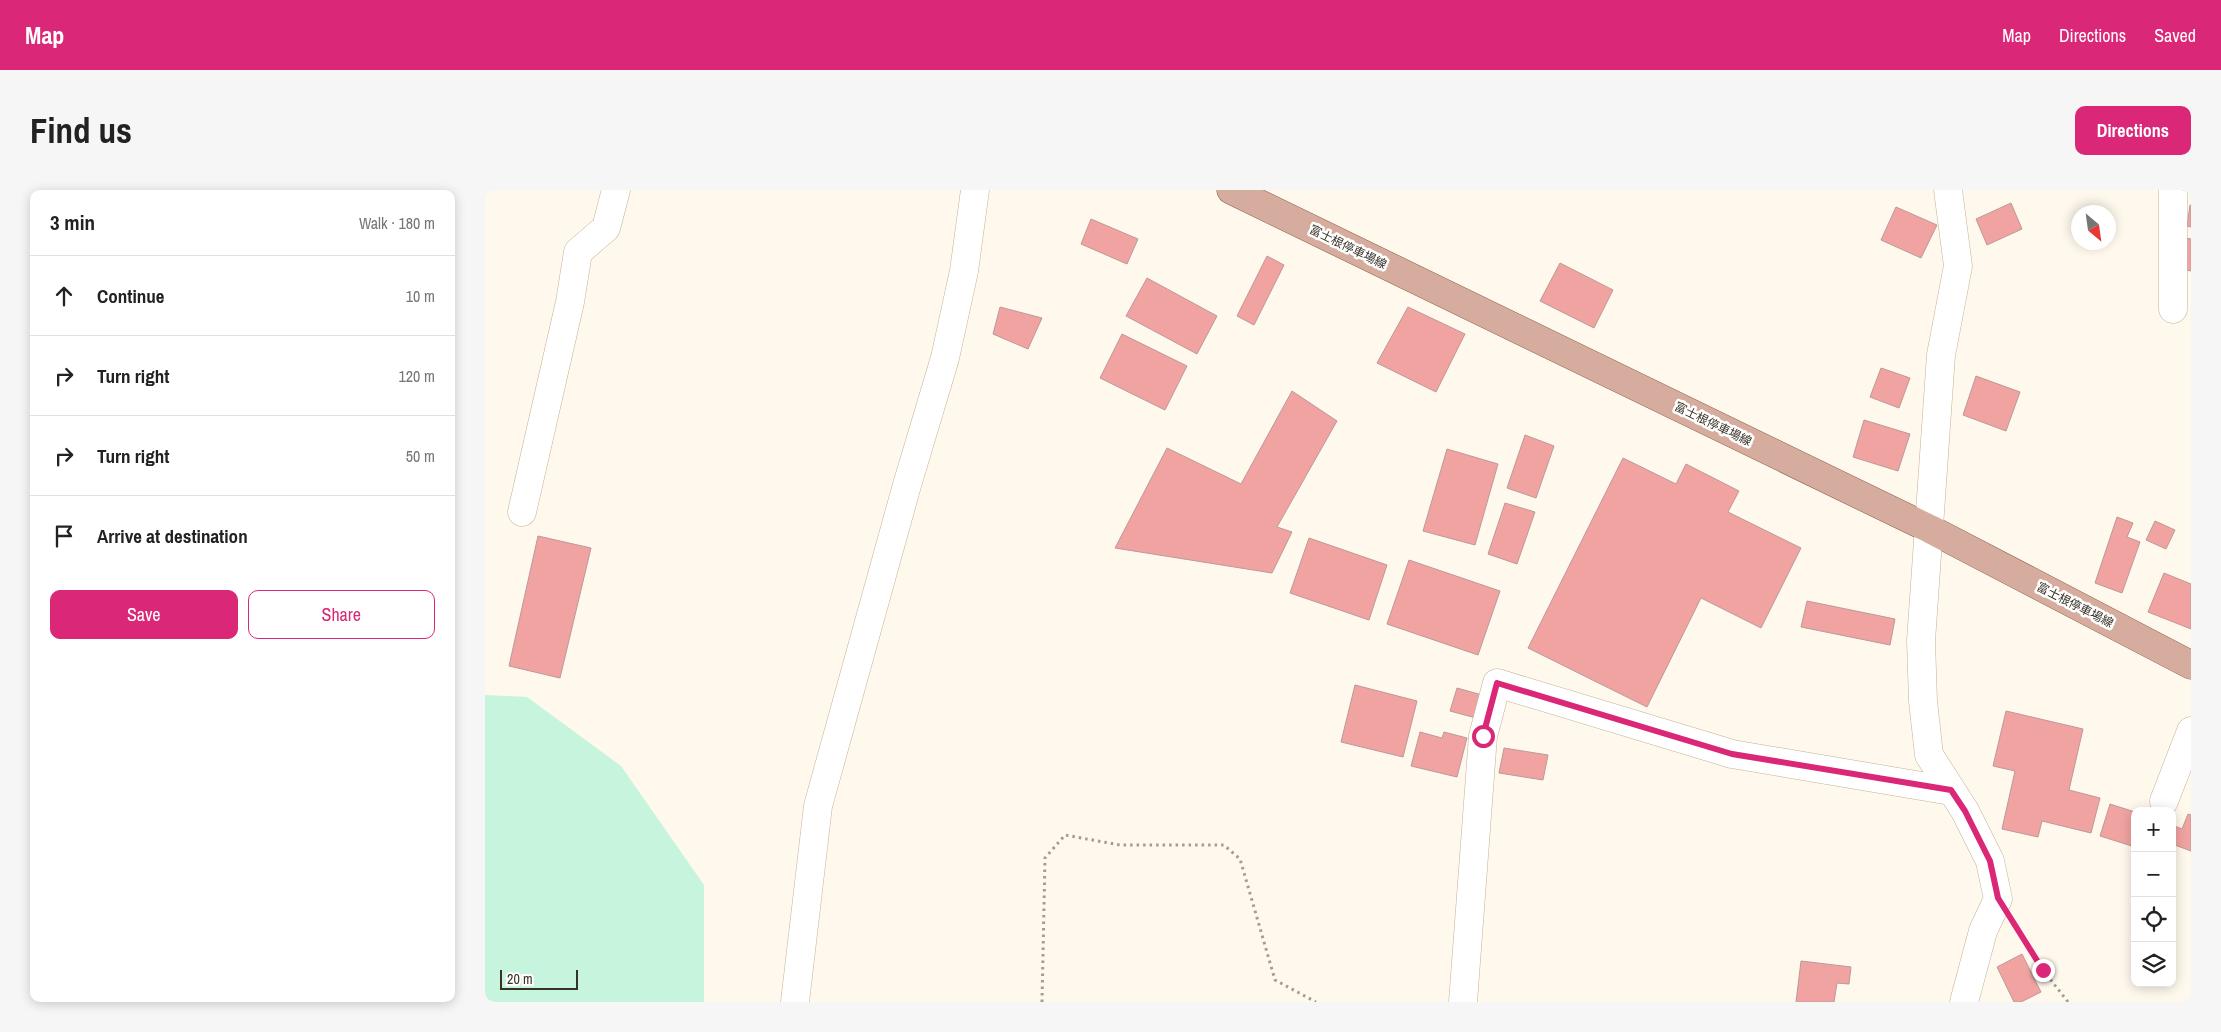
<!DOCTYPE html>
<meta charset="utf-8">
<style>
body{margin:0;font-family:"Archivo Narrow","Noto Sans JP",sans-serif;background:#f6f6f6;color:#222}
.controls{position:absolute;right:15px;bottom:15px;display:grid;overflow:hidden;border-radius:10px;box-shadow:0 2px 12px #0003}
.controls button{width:45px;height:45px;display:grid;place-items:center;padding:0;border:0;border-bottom:1px solid #e0e0e0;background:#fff;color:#222;font:25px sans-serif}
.compass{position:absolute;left:1586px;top:15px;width:45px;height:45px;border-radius:50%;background:#fff;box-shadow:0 2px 12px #0003;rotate:151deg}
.scale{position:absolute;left:15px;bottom:12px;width:78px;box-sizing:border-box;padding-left:5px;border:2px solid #373126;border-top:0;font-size:14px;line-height:18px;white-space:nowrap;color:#373126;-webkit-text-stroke:4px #fff;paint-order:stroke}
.stop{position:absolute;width:15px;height:15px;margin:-11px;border:4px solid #db2777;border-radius:50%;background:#fff}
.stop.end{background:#db2777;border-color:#fff;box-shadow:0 1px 5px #0008}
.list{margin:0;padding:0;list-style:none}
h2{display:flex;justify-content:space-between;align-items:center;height:65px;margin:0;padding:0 20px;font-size:21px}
h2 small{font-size:16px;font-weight:400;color:#767676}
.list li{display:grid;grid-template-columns:32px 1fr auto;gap:15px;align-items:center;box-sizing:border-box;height:80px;padding:0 20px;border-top:1px solid #e0e0e0}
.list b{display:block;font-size:19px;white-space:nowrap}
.list em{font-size:16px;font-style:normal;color:#767676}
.actions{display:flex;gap:10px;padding:15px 20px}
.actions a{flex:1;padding:11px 0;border:1px solid #db2777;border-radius:10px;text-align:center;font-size:18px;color:#db2777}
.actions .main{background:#db2777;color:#fff}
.icon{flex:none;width:28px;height:28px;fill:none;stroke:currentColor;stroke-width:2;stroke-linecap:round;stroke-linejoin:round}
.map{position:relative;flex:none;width:1706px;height:812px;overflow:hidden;border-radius:10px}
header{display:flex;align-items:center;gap:30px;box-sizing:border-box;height:70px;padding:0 25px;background:#db2777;color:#fff}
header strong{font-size:24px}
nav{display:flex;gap:28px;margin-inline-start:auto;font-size:18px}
.intro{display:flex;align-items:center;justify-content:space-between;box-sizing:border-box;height:120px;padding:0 30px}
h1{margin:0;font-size:35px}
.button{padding:12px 22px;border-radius:10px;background:#db2777;color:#fff;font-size:18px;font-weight:700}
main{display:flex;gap:30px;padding:0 30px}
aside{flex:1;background:#fff;border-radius:10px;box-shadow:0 2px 12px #0003}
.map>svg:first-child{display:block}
.green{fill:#c7f4dd}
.building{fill:#f0a3a1;stroke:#bc9998}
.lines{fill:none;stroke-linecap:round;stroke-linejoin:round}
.minor-casing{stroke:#c2b296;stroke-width:29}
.major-casing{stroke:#8c5d49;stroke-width:29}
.path{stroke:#a39c91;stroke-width:3;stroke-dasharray:2.5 4;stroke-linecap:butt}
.minor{stroke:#fff;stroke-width:28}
.major{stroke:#d5ac9d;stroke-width:28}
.route{stroke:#db2777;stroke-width:6}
.labels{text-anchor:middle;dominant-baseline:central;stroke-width:5;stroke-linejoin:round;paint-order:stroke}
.street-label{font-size:12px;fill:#373126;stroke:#fff}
</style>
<header>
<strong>Map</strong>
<nav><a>Map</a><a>Directions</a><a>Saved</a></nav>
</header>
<div class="intro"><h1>Find us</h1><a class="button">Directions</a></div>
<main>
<aside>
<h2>3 min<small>Walk · 180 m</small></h2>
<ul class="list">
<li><svg class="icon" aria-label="ahead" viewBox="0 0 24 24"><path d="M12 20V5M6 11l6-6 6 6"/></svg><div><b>Continue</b></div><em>10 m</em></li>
<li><svg class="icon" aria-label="right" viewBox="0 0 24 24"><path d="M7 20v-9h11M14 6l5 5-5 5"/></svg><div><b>Turn right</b></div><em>120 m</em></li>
<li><svg class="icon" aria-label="right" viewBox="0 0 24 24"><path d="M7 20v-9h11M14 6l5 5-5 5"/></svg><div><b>Turn right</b></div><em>50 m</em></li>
<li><svg class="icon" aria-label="arrive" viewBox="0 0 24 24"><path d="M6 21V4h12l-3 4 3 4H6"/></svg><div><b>Arrive at destination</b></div></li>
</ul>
<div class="actions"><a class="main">Save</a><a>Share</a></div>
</aside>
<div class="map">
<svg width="1706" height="812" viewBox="0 0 1706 812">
<rect width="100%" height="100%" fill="#fff8ec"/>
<path class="green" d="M 0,505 L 42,507 L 136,576 L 219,695 L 219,812 L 0,812 Z"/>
<path class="building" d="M 1526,13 L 1537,39 L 1502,55 L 1491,29 Z
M 1705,15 L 1706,15 L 1706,37 L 1702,36 Z
M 1411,17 L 1452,35 L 1436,68 L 1396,50 Z
M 606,29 L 653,49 L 642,74 L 596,54 Z
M 1701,48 L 1706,49 L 1706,81 L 1696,79 Z
M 782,66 L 799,75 L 769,135 L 752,126 Z
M 1075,73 L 1128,100 L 1109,138 L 1055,111 Z
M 662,88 L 732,126 L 712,164 L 641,126 Z
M 515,117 L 557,128 L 543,159 L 508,144 Z
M 923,117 L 980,144 L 951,202 L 892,173 Z
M 637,144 L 702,176 L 680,220 L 615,188 Z
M 1396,178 L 1425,188 L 1414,218 L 1385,207 Z
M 1491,186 L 1535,202 L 1521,241 L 1478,225 Z
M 807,201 L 852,231 L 792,337 L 807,342 L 787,383 L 630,358 L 682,258 L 756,294 Z
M 1379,230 L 1425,244 L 1413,281 L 1368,267 Z
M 1040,245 L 1069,256 L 1051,308 L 1022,298 Z
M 962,259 L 1013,274 L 990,355 L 938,341 Z
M 1138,268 L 1191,294 L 1201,274 L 1254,301 L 1243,322 L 1316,358 L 1276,438 L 1216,408 L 1162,517 L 1043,458 Z
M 1020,313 L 1050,322 L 1032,374 L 1003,364 Z
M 1632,327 L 1648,333 L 1642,347 L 1655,352 L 1637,403 L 1610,393 Z
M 1670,331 L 1690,340 L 1681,359 L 1661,350 Z
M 53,346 L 106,358 L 75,488 L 24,476 Z
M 824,348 L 902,375 L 884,430 L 805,403 Z
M 924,370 L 1015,401 L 993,465 L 902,434 Z
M 1679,383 L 1706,394 L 1706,439 L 1663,422 Z
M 1322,411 L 1410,429 L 1405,455 L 1316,437 Z
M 870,495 L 932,511 L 918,567 L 856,552 Z
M 972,498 L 997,505 L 991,528 L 965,521 Z
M 1521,521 L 1598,539 L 1584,600 L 1615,608 L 1606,643 L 1557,631 L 1553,647 L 1517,639 L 1530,581 L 1508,576 Z
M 935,542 L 957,548 L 959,542 L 982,548 L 972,587 L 926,576 Z
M 1019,558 L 1063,565 L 1058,590 L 1014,583 Z
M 1625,614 L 1650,622 L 1650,657 L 1615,646 Z
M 1703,624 L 1706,625 L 1706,661 L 1687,654 L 1687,635 L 1697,639 Z
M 1537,764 L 1556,802 L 1536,812 L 1529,812 L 1512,777 Z
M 1316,771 L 1366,777 L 1364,794 L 1352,793 L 1349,812 L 1311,812 Z"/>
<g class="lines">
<g class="minor-casing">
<path id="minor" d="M 1463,0 L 1473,76 L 1456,165 L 1436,451 L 1438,511 L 1444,565 L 1480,621 L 1505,671 L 1513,709 L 1498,741 L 1479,812
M 1688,119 L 1688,0
M 37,322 L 85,112 L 93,62 L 121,38 L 131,0
M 1679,611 L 1706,541
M 310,812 L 333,616 L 422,295 L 460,168 L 479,81 L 490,0
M 978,812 L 998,546 L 1012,493 L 1247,564 L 1466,601"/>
</g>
<g class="major-casing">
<path id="major" d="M 746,0 L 1445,339 L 1706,475"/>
</g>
<path class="path" d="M 1530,735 L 1558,780 L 1583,812
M 557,812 L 560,668 L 580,645 L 635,655 L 739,655 L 755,669 L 790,790 L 831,812"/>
<use href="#minor" class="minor"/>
<use href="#major" class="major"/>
</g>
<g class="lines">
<path class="route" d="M 998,546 L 1012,493 L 1247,564 L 1466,600 L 1480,621 L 1505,671 L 1513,708 L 1558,780"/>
</g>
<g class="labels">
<g class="street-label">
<text transform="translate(863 57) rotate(26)">富士根停車場線</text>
<text transform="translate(1228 234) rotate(26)">富士根停車場線</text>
<text transform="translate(1590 415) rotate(27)">富士根停車場線</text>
</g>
</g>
</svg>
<div class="controls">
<button>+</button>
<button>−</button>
<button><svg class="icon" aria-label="locate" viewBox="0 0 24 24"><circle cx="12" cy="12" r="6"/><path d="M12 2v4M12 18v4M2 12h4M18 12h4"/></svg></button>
<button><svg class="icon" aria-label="layers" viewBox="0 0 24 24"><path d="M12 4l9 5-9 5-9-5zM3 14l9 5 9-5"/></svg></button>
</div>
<svg class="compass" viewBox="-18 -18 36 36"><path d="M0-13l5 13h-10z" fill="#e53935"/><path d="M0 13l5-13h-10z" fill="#767676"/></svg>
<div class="scale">20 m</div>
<div class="stop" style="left:998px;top:546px"></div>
<div class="stop end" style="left:1558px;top:780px"></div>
</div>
</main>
